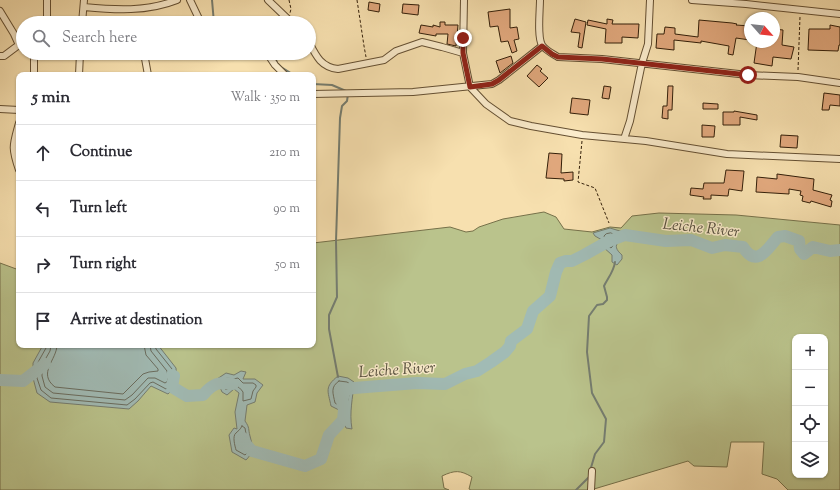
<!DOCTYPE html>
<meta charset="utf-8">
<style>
body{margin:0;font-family:"Sorts Mill Goudy",serif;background:#f7f7f7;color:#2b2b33}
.controls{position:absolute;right:12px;bottom:12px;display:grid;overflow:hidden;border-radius:8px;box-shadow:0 1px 3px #0004}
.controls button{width:36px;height:36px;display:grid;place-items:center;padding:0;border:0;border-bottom:1px solid #e1e1e2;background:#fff;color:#2b2b33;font:20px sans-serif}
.compass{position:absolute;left:744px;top:12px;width:36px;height:36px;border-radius:50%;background:#fff;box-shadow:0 1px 3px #0004;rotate:117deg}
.stop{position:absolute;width:12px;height:12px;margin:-9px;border:3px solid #8f2418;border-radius:50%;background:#fff}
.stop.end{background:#8f2418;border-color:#fff;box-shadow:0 1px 4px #0008}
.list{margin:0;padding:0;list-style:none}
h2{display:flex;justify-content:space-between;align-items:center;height:52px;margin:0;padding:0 16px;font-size:17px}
h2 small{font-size:13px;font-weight:400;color:#7c7c81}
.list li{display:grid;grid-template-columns:26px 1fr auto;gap:12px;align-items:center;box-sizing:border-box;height:56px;padding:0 16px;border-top:1px solid #e1e1e2}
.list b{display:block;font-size:15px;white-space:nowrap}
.list em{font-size:13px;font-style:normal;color:#7c7c81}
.icon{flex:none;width:22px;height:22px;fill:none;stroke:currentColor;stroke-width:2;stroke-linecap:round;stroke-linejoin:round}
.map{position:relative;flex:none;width:840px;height:490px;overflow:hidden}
.search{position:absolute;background:#fff;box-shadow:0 1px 3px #0004;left:16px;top:16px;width:300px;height:44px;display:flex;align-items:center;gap:10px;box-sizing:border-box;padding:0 14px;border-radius:22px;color:#7c7c81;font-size:15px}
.panel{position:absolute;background:#fff;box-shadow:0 1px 3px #0004;left:16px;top:72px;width:300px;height:276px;border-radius:8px}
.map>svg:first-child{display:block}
.green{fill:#bac38c;stroke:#76714a;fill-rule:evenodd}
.water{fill:#a1bbb5;stroke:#757d70}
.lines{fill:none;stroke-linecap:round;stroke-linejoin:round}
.shore{stroke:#6a6d5f;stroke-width:1}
.stream{stroke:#757d70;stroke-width:2}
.river{stroke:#a1bbb5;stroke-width:12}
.building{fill:#e1a87d;stroke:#331f09}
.minor-casing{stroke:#644f32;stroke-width:8}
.path{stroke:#331f09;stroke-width:1;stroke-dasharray:3 2;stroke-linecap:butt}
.minor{stroke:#faebcb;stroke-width:6}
.route{stroke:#8f2418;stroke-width:5}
.labels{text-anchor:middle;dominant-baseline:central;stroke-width:3;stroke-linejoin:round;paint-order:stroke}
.water-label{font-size:16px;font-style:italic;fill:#544e3d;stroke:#faebcb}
</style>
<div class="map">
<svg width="840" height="490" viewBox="0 0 840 490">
<rect width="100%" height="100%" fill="#f7e0af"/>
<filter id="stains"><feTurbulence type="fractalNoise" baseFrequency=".005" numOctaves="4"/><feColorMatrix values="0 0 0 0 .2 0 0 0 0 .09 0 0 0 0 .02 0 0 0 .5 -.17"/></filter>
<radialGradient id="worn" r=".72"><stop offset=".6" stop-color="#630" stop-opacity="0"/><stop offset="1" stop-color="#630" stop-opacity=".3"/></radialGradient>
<path class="green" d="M 544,212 L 556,217 L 564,229 L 592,232 L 610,227 L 621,228 L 632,216 L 659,213 L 736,215 L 840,225 L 840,490 L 788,490 L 777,479 L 762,474 L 764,442 L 731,442 L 727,467 L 694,466 L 688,461 L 594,489 L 594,490 L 471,490 L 469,489 L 472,477 C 460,470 455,470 442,476 L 444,488 L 449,490 L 0,490 L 0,263 L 19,270 L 19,345 L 313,345 L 313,243 L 450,227 L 466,232 L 473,231 L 479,227 L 503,219 ZM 795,337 L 825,337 L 825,475 L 795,475 Z"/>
<path class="water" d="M 610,228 L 633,235 L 632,238 C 621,239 609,244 622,255 L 622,259 L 617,265 L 612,262 L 612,255 L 602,246 L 602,240 L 595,236 L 593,233 Z
M 43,345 L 158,345 L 176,368 L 177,385 L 168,394 L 151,386 L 138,401 L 129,409 L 50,402 L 37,393 L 33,378 L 33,363 Z
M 241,371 L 246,372 L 243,379 L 255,379 L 263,385 L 257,393 L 255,402 L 247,405 L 245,421 C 250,428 248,429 250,436 C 253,447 254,452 246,460 L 232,452 L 229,435 L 234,428 L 237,429 L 235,412 L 239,393 L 234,389 L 227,395 L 222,392 L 219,385 L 211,383 L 226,373 L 234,375 Z
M 338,376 L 348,378 L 354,382 C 353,398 349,412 352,429 L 346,428 L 339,410 L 331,406 C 328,391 324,387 338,376 Z"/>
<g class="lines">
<path class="shore" d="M 611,233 L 617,236 L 612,247 L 611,248 L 607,245 L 604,236 L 606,234 Z
M 46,345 L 46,348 L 37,364 L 37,378 L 41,390 L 51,398 L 127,405 L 135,399 L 150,383 L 153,382 L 166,389 L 173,383 L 172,369 L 156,349 L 155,345
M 51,345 L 50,351 L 42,365 L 42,376 L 45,387 L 53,393 L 125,400 L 132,395 L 148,378 L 155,378 L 165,383 L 168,381 L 167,371 L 151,351 L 150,345
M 57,345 C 57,360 37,373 55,387 L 123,394 L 143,374 L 149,372 L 158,371 L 158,369 L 146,355 L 144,345
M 227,378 L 233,379 L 238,378 L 243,383 L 253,383 L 256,385 L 256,387 L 253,391 L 251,399 L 243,401 L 243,392 C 238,385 234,384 227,389 L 225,389 L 222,381 Z
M 339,381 L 347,382 L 350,384 L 349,395 L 346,407 L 345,409 L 335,403 C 333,393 330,387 339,381 Z
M 242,426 L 245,428 C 246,436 250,444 248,452 L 245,455 L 236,450 C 235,446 232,436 236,433 C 239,430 240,430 242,426 Z"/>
<path class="stream" d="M 212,0 L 214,23
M 274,53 L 277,63 L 281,67 L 294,75
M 313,84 L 332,85 L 346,91
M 338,377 L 329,329 L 329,315 L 337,297 L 336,241 L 340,118 L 342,106 L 347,101 L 348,94
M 590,471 L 595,454 L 604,442 L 606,419 L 592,393 L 587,352 L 589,316 L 597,305 L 603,304 L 607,300 L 607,297 L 604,286 C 608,278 614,271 615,262
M 576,490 L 589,477 L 590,475"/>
<path class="river" d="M 172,375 L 174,376 L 172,387 L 187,396 L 203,395 C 212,384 219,381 233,384
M 0,380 L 23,381 L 45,364
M 243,438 L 243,441 L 252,451 L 305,466 L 321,459 L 329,435 L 343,420 L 344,410 L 342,401 L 345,390 L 354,388 L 417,383 L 445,384 L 465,374 L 477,371 L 491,362 L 505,352 L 510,346 L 511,341 L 527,329 L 533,311 L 550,296 L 556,272 L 560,263 L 566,261 L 572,261 L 584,255 L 609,241 L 625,235 L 666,241 L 691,240 L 712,248 L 725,245 L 743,247 C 757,269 768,248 778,237 L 785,236 L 799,241 L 800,249 L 804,254 L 813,247 L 830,251 L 840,250"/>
</g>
<path class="building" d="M 369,2 L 380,4 L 379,12 L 368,10 Z
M 403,4 L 419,5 L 418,15 L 402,13 Z
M 510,9 L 510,28 L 517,27 L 519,39 L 514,40 L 517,51 L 512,53 L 508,41 L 501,42 L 498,26 L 490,27 L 488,12 Z
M 575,19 L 586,22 L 582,48 L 578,47 L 580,33 L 571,32 Z
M 607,19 L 613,20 L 612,24 L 639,24 L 638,38 L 622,37 L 622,43 L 605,43 L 606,29 L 587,25 L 588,20 L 607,24 Z
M 699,20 L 732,23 L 737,24 L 736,25 L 750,26 L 750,40 L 736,38 L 733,55 L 728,54 L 729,46 L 701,41 L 701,43 L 674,40 L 674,50 L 656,48 L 657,34 L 664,34 L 665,27 L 675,28 L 675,34 L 698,37 Z
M 440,22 L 445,22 L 445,25 L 458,25 L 456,46 L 447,44 L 448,34 L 436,34 L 436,36 L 419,33 L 421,25 L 433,27 L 433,25 L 440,27 Z
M 830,25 L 840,27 L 840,45 L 839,45 L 838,51 L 808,50 L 809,29 L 830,29 Z
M 774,29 L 783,30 L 782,45 L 794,47 L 791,59 L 773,57 L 772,66 L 754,63 L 757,42 L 774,42 Z
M 511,56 L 513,63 L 500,73 L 496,61 Z
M 537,65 L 542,69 L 540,71 L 548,78 L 539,87 L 527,76 Z
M 604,86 L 611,87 L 609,99 L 602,98 Z
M 668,86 L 673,86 L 672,110 L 668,110 L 668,119 L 662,118 L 663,106 L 667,106 Z
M 824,93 L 840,95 L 840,106 L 830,105 L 829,110 L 822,110 Z
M 572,98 L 590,100 L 588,115 L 570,113 Z
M 703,103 L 718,104 L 718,109 L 703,109 Z
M 734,111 L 757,115 L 757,120 L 740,117 L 740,125 L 723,125 L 723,112 L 734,112 Z
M 702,125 L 715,126 L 714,137 L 702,137 Z
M 781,135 L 798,136 L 797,148 L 780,147 Z
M 549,153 L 562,154 L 561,173 L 573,172 L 573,180 L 564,181 L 564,179 L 546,178 Z
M 726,170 L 744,171 L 742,191 L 729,189 L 728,196 L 711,195 L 711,199 L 703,199 L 704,197 L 690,195 L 691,188 L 703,189 L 704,183 L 724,183 Z
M 777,174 L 814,179 L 813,190 L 832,195 L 830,200 L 832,201 L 831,207 L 811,201 L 810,203 L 802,201 L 803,196 L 800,195 L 801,191 L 789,189 L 789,194 L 756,192 L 757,177 L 777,179 Z"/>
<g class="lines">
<g class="minor-casing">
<path id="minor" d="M 190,0 L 201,23
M 268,0 L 292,23
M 464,0 L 463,53 L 470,87 L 486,104 L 510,121 L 531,126 L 582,135 L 646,141 L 727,154 L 840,159
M 540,0 C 540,10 537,37 542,45 C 545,50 553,54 558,57 L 602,59 L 748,75 L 798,77 L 840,83
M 692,0 L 746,4 L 840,14
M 84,7 C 115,10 147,12 177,0
M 0,11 L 14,34 L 19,45
M 47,23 L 47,0
M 82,23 L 84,0
M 309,42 C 316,56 321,67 338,69 L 384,60 L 396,51 L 422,42 L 442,47 L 463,53
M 34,53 L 34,75
M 144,53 L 148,75
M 267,53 L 275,65 L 285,75
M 0,56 L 4,56 L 16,47 L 22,44
M 79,75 L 80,53
M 313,94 L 413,92 L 492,84 L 499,80 L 542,46
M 0,109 L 19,110
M 19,123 C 13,145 11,147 19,170
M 624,139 L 630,121 L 642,63 L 648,44 L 650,0
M 591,490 L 592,471"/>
</g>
<path class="path" d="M 289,0 L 291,9 L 290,13
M 357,0 L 364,46 L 366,57
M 798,70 L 800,17
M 582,141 L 578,182 L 595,188 L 609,223"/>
<use href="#minor" class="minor"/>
</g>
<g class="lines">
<path class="route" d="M 463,38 L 463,53 L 470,87 L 492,84 L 499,80 L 542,46 L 552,54 L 558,57 L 602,59 L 748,75"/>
</g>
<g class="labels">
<g class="water-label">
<text transform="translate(701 229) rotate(6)">Leiche River</text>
<text transform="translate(397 371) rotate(-4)">Leiche River</text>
</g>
</g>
<rect width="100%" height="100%" filter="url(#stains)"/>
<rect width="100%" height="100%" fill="url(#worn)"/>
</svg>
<div class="controls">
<button>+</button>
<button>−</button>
<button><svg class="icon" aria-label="locate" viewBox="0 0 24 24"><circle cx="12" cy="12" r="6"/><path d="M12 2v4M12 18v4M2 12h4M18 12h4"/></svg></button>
<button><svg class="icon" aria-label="layers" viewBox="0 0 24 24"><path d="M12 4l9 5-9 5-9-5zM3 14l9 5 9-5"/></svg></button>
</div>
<svg class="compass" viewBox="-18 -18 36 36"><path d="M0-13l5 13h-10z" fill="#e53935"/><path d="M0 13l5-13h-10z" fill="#7c7c81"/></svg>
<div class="stop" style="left:748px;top:75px"></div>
<div class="stop end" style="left:463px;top:38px"></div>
<div class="search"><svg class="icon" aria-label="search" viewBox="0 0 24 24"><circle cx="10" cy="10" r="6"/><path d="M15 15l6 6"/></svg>Search here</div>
<section class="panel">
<h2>5 min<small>Walk · 350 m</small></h2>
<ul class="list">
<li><svg class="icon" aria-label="ahead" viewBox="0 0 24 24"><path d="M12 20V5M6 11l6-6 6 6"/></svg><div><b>Continue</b></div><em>210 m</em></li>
<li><svg class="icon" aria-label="left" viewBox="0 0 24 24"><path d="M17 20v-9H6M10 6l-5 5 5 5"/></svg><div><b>Turn left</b></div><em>90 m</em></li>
<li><svg class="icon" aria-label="right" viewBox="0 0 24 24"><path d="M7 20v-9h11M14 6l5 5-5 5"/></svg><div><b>Turn right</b></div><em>50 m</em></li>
<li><svg class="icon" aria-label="arrive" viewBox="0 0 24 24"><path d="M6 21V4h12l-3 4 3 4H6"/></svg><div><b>Arrive at destination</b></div></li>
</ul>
</section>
</div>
